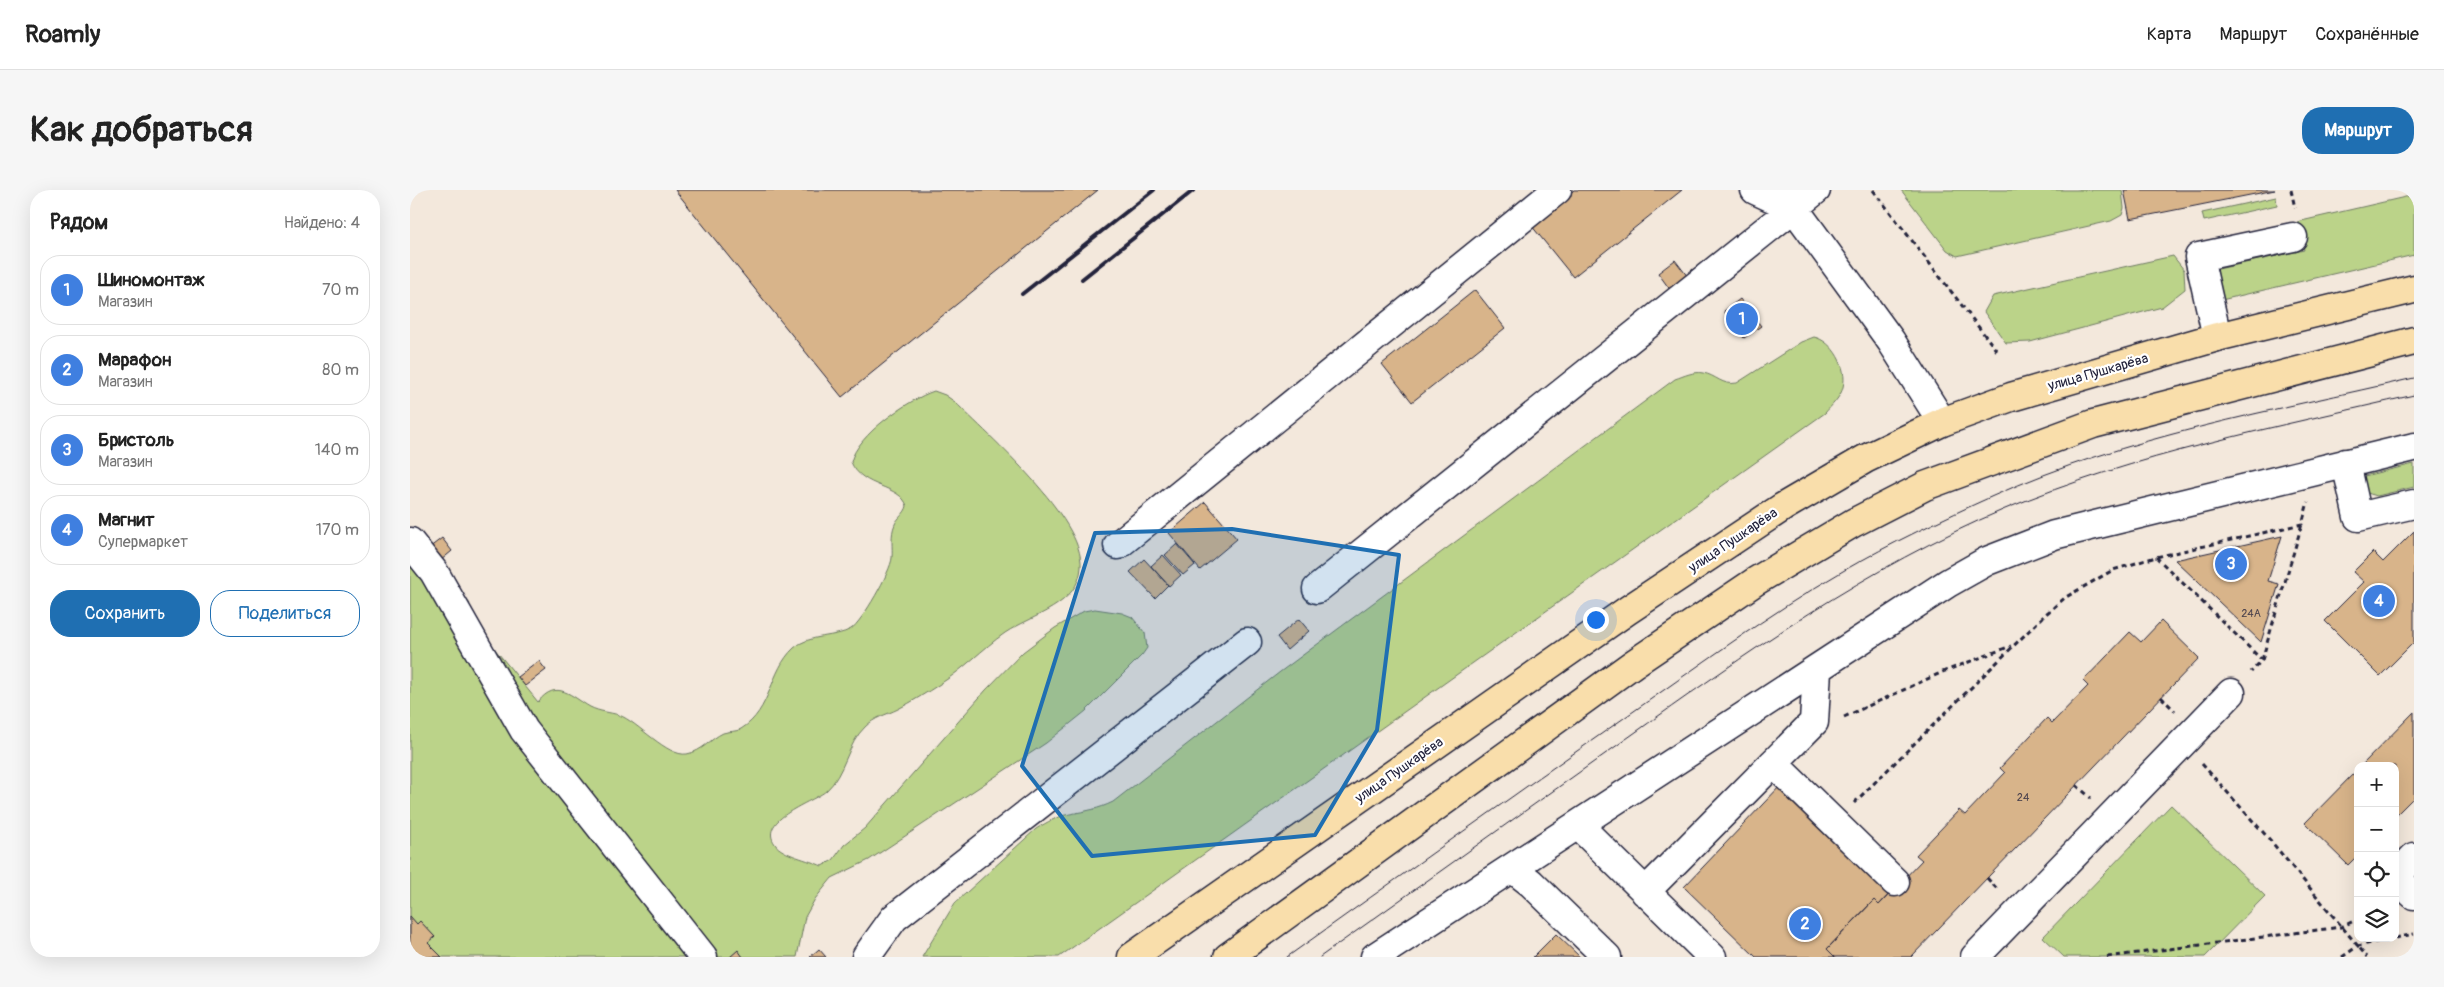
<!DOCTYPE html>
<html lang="ru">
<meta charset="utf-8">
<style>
body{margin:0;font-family:Pangolin,sans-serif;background:#f6f6f6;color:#222}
.controls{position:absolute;right:15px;bottom:15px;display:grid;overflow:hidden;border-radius:10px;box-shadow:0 5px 20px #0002}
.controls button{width:45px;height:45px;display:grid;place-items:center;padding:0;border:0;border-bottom:1px solid #e0e0e0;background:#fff;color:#222;font:25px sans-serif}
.you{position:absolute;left:1185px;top:429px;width:18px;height:18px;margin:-12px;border:4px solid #fff;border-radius:50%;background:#1a73e8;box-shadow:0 0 0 8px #1a73e833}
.badge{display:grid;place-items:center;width:32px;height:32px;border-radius:50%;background:#1f6fb2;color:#fff;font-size:16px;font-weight:700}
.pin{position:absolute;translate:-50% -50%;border:2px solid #fff;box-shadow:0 1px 5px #0006}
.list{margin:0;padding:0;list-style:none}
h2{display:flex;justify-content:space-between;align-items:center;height:65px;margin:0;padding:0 20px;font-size:21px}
h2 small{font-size:16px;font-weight:400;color:#767676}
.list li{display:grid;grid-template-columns:32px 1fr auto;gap:15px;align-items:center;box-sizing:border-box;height:70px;margin:0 10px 10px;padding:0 10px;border:1px solid #e0e0e0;border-radius:20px}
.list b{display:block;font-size:19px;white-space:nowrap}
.list p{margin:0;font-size:16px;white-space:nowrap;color:#767676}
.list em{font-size:16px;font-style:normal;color:#767676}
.actions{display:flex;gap:10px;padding:15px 20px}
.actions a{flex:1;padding:11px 0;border:1px solid #1f6fb2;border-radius:20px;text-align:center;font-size:18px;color:#1f6fb2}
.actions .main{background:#1f6fb2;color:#fff}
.icon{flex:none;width:28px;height:28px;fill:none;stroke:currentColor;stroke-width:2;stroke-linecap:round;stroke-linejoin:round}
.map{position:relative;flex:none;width:2004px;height:767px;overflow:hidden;border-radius:20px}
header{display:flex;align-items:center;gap:30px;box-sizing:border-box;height:70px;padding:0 25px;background:#fff;border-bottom:1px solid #e0e0e0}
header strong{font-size:24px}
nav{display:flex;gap:28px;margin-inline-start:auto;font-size:18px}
.intro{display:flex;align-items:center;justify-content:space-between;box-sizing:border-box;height:120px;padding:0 30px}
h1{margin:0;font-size:35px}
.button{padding:12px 22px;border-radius:20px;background:#1f6fb2;color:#fff;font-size:18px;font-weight:700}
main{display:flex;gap:30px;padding:0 30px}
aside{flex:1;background:#fff;border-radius:20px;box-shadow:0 5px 20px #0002}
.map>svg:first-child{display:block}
.green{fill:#bbd389;stroke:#6e7a62}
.building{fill:#d8b48a;stroke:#22223b}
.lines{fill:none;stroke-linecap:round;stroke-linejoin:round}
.minor-casing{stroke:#22223b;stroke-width:31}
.major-casing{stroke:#22223b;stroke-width:31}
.path{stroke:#22223b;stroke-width:3;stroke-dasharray:5 4;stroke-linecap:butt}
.minor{stroke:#fff;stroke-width:28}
.major{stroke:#f9deab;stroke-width:28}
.tram{stroke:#22223b;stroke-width:1}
.rail{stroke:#22223b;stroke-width:4}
.marked{fill:#1f6fb2;fill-opacity:0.2;stroke:#1f6fb2;stroke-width:4;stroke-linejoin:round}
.labels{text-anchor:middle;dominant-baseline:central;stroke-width:4.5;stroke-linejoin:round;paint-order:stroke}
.number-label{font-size:11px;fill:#50464f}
.street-label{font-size:14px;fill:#22223b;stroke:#fff}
</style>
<header>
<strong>Roamly</strong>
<nav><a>Карта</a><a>Маршрут</a><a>Сохранённые</a></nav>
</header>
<div class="intro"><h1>Как добраться</h1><a class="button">Маршрут</a></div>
<main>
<aside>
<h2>Рядом<small>Найдено: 4</small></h2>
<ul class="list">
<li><span class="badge" style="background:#3f7fe0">1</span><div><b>Шиномонтаж</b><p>Магазин</p></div><em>70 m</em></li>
<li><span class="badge" style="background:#3f7fe0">2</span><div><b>Марафон</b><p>Магазин</p></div><em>80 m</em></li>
<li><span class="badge" style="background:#3f7fe0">3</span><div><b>Бристоль</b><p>Магазин</p></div><em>140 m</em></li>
<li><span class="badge" style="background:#3f7fe0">4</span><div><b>Магнит</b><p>Супермаркет</p></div><em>170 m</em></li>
</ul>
<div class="actions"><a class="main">Сохранить</a><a>Поделиться</a></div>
</aside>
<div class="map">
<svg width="2004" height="767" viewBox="0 0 2004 767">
<rect width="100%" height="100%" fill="#f3e8dc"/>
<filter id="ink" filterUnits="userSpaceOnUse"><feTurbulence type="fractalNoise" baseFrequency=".02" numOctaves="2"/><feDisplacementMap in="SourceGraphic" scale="10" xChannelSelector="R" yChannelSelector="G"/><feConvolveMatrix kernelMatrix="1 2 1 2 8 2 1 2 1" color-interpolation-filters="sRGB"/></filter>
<g filter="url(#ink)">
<path class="green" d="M 1491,0 L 1712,0 L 1714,18 L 1712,25 L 1701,31 L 1547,66 L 1537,60 Z
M 2004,5 L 2004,65 L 1807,111 L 1799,81 L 1894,60 L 1887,32 Z
M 1866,7 L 1867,15 L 1794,31 L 1792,23 Z
M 1763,66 L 1774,80 L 1775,99 L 1752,117 L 1620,152 L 1596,153 L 1574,122 L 1583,106 Z
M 1404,147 C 1423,151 1438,178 1433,197 C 1431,207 1421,216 1415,223 L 649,767 L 512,767 L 545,713 L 626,639 C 637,632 648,626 660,624 C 676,621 689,619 703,612 L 870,482 L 1265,189 C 1274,186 1284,181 1293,183 C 1306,185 1312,196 1327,193 L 1391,152 Z
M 524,201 L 535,205 L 545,212 C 579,246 674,328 671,377 C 669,415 622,425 595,443 C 572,459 554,479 530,494 C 516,503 502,512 488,519 C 476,525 465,527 455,537 C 437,554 435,584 416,601 C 403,612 347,629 365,654 C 372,665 400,670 412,676 L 423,670 L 434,655 L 455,638 L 576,500 L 613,462 L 645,438 L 674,421 L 685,419 L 712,423 L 722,427 L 735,443 L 737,458 L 732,465 L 676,521 L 636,553 L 459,670 L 422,688 L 405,709 L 395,727 L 387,767 L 0,767 L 0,338 L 60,414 L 53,420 L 128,512 C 147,488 162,507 180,517 C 190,522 199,522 209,525 C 228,532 257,567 277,564 C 293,561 300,549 313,543 C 319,541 326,542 331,539 C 362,520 359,481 384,458 C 399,444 426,448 441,439 C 452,432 481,381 482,368 C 483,357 480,345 485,334 C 488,327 495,324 497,316 C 490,294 452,299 441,272 C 447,245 498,210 524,201 Z
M 2004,274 L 2004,297 L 1967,306 L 1957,303 L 1951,288 L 1954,286 Z
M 1761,615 L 1855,706 L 1795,767 L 1654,767 L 1633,747 Z"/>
<path class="building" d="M 265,0 L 688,0 L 432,207 Z
M 1164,0 L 1272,0 L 1163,87 L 1121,35 Z
M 1714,0 L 1865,0 L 1720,29 Z
M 1265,70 L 1278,87 L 1261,101 L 1248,83 Z
M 1065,100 L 1095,138 L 1002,212 L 972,174 Z
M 1330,109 L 1351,136 L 1334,148 L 1314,121 Z
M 795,312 L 827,349 L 790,380 L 759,343 Z
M 2004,341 L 2004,452 L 1970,486 L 1915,431 L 1954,392 L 1943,382 L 1963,362 L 1973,372 Z
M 1872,346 L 1858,391 L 1869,394 L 1851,452 L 1765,370 Z
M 32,348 L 42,361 L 30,371 L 19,358 Z
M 767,354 L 785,375 L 773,385 L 755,365 Z
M 753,365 L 771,385 L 759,396 L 741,376 Z
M 734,369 L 758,395 L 745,408 L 720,382 Z
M 889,429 L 899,441 L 877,460 L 867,447 Z
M 1751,431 L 1789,468 L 1501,767 L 1425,767 L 1417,759 L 1464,710 L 1469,715 L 1512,670 L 1506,665 L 1549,620 L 1555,625 L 1595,583 L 1590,578 L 1637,528 L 1642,533 L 1678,496 L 1673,491 L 1720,442 L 1731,452 Z
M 129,471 L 136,480 L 115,496 L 108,487 Z
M 2004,522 L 2004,607 L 1985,626 L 1985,576 L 1951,576 Z
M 1948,579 L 1948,665 L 1938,675 L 1895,633 Z
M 1372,594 L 1482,701 L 1469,715 L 1464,710 L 1417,759 L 1425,767 L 1346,767 L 1274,697 Z
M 0,726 L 7,734 L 10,731 L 25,747 L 18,753 L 32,767 L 0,767 Z
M 1146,744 L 1170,767 L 1123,767 Z
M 409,759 L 416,767 L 400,767 Z
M 328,760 L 333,767 L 320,767 Z"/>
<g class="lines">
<g class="minor-casing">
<path id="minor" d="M 1345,0 L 1384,18
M 1377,1 L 1384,18 L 1481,151 L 1532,232
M 1807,147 L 1789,67 L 1883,47
M 1936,273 L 1948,327 L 2004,314
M 0,352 L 24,382 L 114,540 L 293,767
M 708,355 L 1147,0
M 907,399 L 1406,0
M 1363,573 L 1485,692
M 1168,635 L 1302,767
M 2004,667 L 1985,687 L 2004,705
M 1102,678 L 1121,693 L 1197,767
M 1235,702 L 1404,532 L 1407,480
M 456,767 L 484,728 L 837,452
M 965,767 L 1538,393 L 1577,371 L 1644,345 L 2004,257
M 1565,767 L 1821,503"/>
</g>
<g class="major-casing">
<path id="major" d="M 722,767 L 1218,420 L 1373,317 L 1455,269 L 1532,232 L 1601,207 L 1807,147 L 2004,99
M 818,767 L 1223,474 L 1346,391 L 1443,333 L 1515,296 L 1683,234 L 2004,151"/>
</g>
<path class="path" d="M 1463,0 L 1587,161
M 1881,0 L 1885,18
M 1746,367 L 1852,470 L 1841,482
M 1852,470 L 1892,334
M 1751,507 L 1765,521
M 1434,527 L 1535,481 L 1601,456
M 1792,574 L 1860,650 L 1957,767
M 1666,595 L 1681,608
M 1444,613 L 1637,423 L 1656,407 L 1703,380 L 1746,367 L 1892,334 L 1898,312
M 1577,688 L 1588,700
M 1985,748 L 2004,744
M 1697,767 L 1931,737 L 1948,729
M 1932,767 L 1948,756 L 1983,748"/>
<use href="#minor" class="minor"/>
<use href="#major" class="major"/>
<path class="tram" d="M 877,767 C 989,687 1101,607 1214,528 C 1286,478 1357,425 1433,381 C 1481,353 1532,329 1583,306 C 1716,246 1863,221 2004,188
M 910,767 C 1012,694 1114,622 1216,549 C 1337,463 1457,377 1595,319 C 1726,264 1866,237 2004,205"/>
<path class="rail" d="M 672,89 L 784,0
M 612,104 L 744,0"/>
</g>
</g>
<path class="marked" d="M 822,339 L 989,365 L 967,540 L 905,645 L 682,666 L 612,576 L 685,343 Z"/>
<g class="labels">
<g class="number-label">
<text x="1841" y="423">24А</text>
<text x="1613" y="607">24</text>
</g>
<g class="street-label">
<text transform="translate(1688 182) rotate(-16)">улица Пушкарёва</text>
<text transform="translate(1323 350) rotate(-34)">улица Пушкарёва</text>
<text transform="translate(989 580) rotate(-35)">улица Пушкарёва</text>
</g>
</g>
</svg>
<div class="controls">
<button>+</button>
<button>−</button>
<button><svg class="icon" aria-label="locate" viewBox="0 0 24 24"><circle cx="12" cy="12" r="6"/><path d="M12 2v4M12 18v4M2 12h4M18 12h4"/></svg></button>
<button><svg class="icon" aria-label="layers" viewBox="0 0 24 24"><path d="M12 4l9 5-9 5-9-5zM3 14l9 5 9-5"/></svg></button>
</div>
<div class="you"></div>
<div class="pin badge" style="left:1332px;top:129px;background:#3f7fe0">1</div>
<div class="pin badge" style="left:1395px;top:734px;background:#3f7fe0">2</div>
<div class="pin badge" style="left:1821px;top:374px;background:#3f7fe0">3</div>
<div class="pin badge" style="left:1969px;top:411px;background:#3f7fe0">4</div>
</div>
</main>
